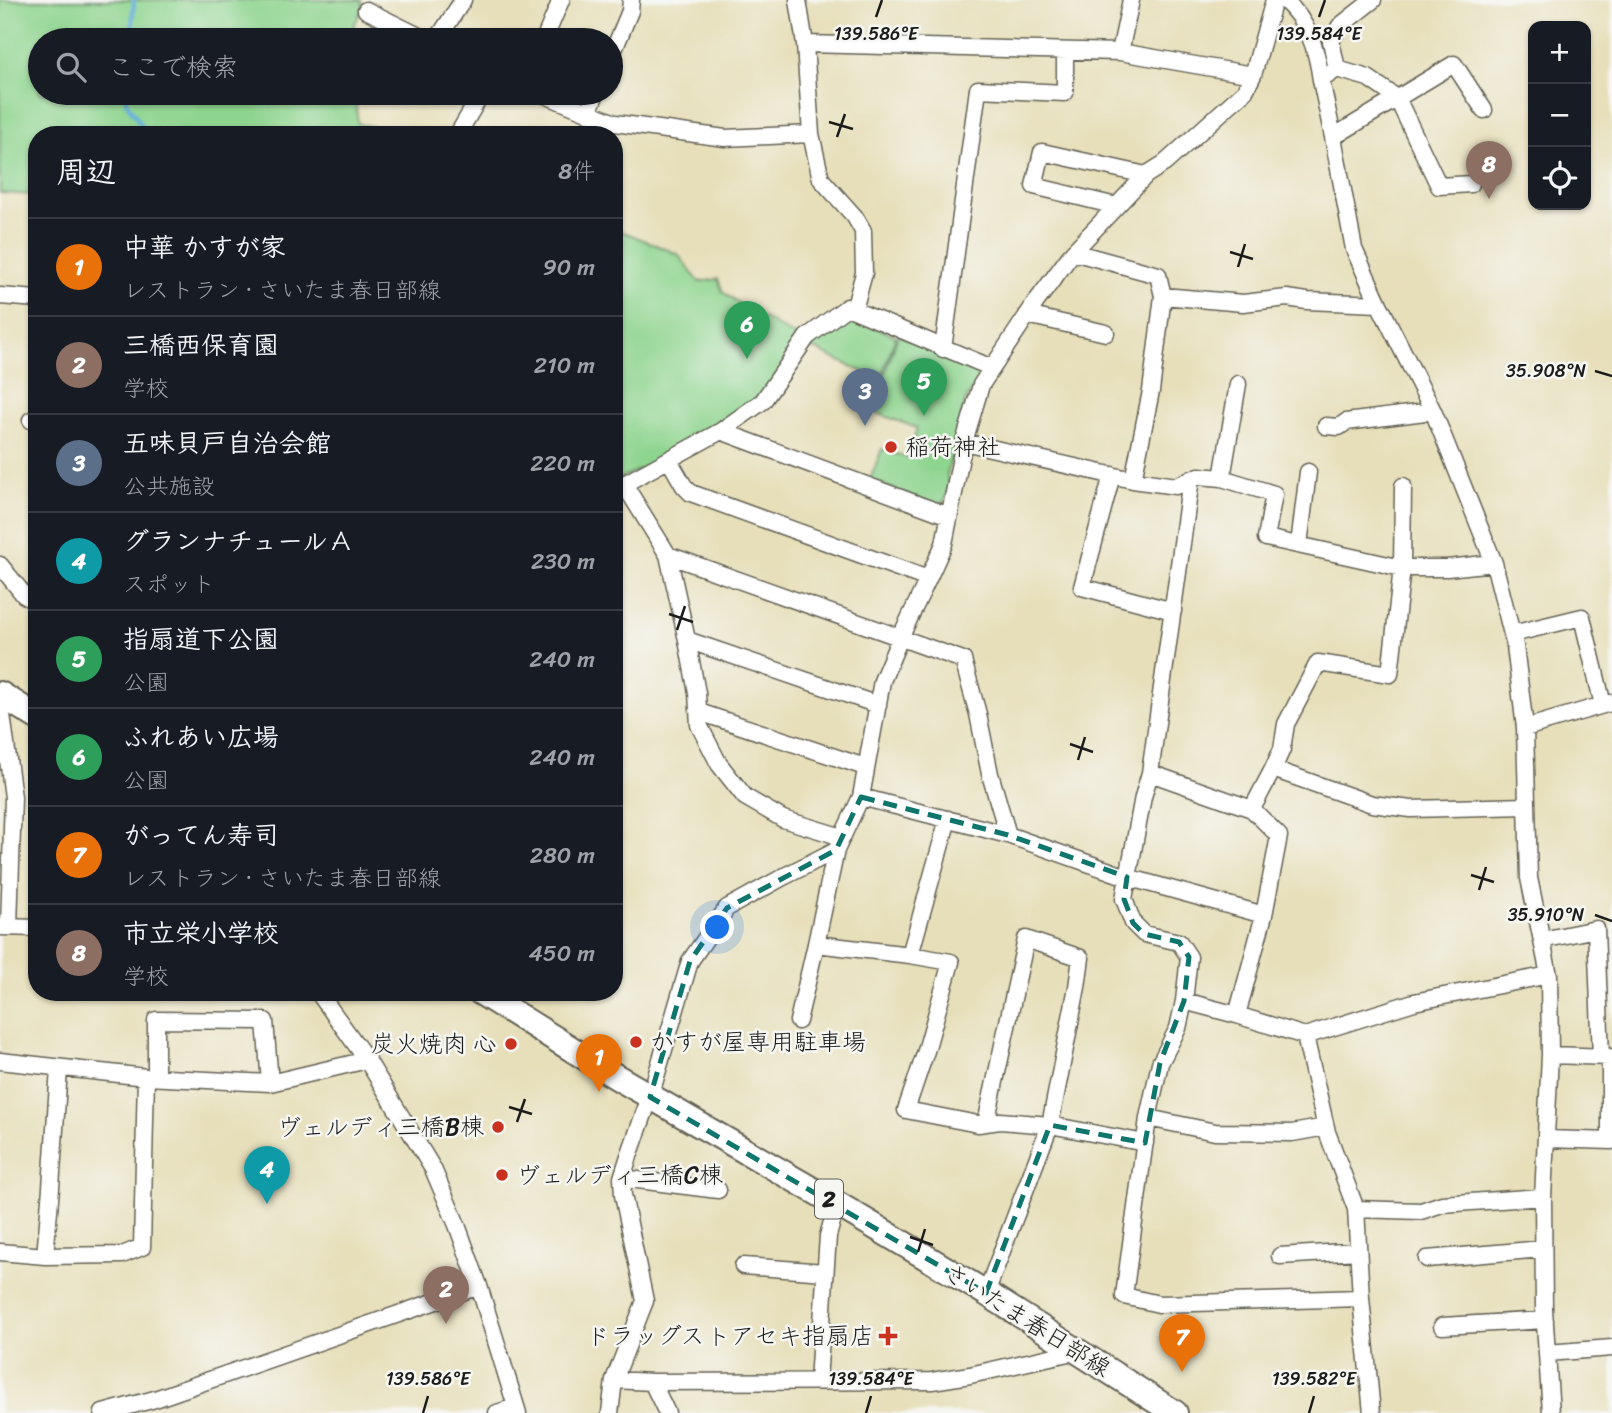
<!DOCTYPE html>
<html lang="ja">
<meta charset="utf-8">
<style>
body{margin:0;font-family:Sriracha,"Klee One",sans-serif;background:#20242c;color:#f1f3f6}
.controls{position:absolute;right:21px;top:21px;display:grid;overflow:hidden;border-radius:14px;box-shadow:0 2px 5px #0004}
.controls button{width:63px;height:63px;display:grid;place-items:center;padding:0;border:0;border-bottom:2px solid #363941;background:#171b24;color:#f1f3f6;font:35px sans-serif}
.you{position:absolute;left:718px;top:928px;width:24px;height:24px;margin:-18px;border:5px solid #fff;border-radius:50%;background:#1a73e8;box-shadow:0 0 0 10px #1a73e833}
.badge{display:grid;place-items:center;width:46px;height:46px;border-radius:50%;background:#1a73e8;color:#fff;font-size:23px;font-weight:700}
.pin{position:absolute;translate:-50% -58px;filter:drop-shadow(0 2px 4px #0008)}
.pin::after{content:'';position:absolute;top:37px;width:24px;height:21px;background:inherit;clip-path:polygon(0 0,100% 0,50% 100%)}
.list{margin:0;padding:0;list-style:none}
h2{display:flex;justify-content:space-between;align-items:center;height:91px;margin:0;padding:0 28px;font-size:30px}
h2 small{font-size:23px;font-weight:400;color:#9ea1a6}
.list li{display:grid;grid-template-columns:46px 1fr auto;gap:21px;align-items:center;box-sizing:border-box;height:98px;padding:0 28px;border-top:2px solid #363941}
.list b{display:block;font-size:26px;white-space:nowrap}
.list p{margin:0;font-size:23px;white-space:nowrap;color:#9ea1a6}
.list em{font-size:23px;font-style:normal;color:#9ea1a6}
.icon{flex:none;width:38px;height:38px;fill:none;stroke:currentColor;stroke-width:2;stroke-linecap:round;stroke-linejoin:round}
.map{position:relative;flex:none;width:1612px;height:1413px;overflow:hidden}
.search{position:absolute;background:#171b24;box-shadow:0 2px 5px #0004;left:28px;top:28px;width:595px;height:77px;display:flex;align-items:center;gap:18px;box-sizing:border-box;padding:0 24px;border-radius:38px;color:#9ea1a6;font-size:26px}
.panel{position:absolute;background:#171b24;box-shadow:0 2px 5px #0004;left:28px;top:126px;width:595px;height:875px;border-radius:28px}
.map>svg:first-child{display:block}
.green{fill:#8dd48e;stroke:#547855;stroke-width:2}
.lines{fill:none;stroke-linecap:round;stroke-linejoin:round}
.stream{stroke:#5eadd8;stroke-width:4.5}
.street-casing{stroke:#636053;stroke-width:19}
.primary-casing{stroke:#636053;stroke-width:28}
.street{stroke:#fff;stroke-width:16}
.primary{stroke:#fff;stroke-width:24}
.marked{fill:none;stroke:#0f766e;stroke-width:5;stroke-dasharray:14 9;stroke-linejoin:round}
.ticks{fill:none;stroke:#1c1c1c;stroke-width:2.5}
.poi-dot{fill:#c8321e;stroke:#f6f6f2;stroke-width:2.5}
.labels{text-anchor:middle;dominant-baseline:central;stroke-width:5;stroke-linejoin:round;paint-order:stroke}
.shield{fill:#f6f6f2;stroke:#5d5d5c;stroke-width:2}
.shield-label{font-size:23px;font-weight:bold;fill:#1c1c1c}
.poi-label{font-size:24px;fill:#1c1c1c;stroke:#f6f6f2;text-anchor:start}
.street-label{font-size:24px;fill:#1c1c1c;stroke:#f6f6f2}
.ticks-label{font-size:18px;text-anchor:middle;fill:#1c1c1c;stroke:#f6f6f2;stroke-width:5;stroke-linejoin:round;paint-order:stroke}
</style>
<div class="map">
<svg width="1612" height="1413" viewBox="0 0 1612 1413">
<rect width="100%" height="100%" fill="#f6f6f2"/>
<filter id="ink" filterUnits="userSpaceOnUse"><feTurbulence type="fractalNoise" baseFrequency=".0143" numOctaves="2"/><feDisplacementMap in="SourceGraphic" scale="14" xChannelSelector="R" yChannelSelector="G"/><feConvolveMatrix kernelMatrix="1 2 1 2 8 2 1 2 1" color-interpolation-filters="sRGB"/></filter>
<filter id="wash" filterUnits="userSpaceOnUse"><feTurbulence type="fractalNoise" baseFrequency=".00686" numOctaves="4" result="noise"/><feDisplacementMap in="SourceGraphic" scale="28" xChannelSelector="R" yChannelSelector="G"/><feGaussianBlur stdDeviation="1.57" result="paint"/><feColorMatrix in="noise" values="0 0 0 0 0 0 0 0 0 0 0 0 0 0 0 0 0 1.4 0 .05"/><feComposite in="paint" operator="in"/></filter>
<g filter="url(#wash)">
<rect width="100%" height="100%" fill="#e7dfba"/>
<path class="green" d="M 0,0 L 361,0 L 363,7 L 347,40 L 40,40 L 40,93 L 361,93 L 356,107 L 358,124 L 425,135 L 37,135 L 37,195 L 0,193 Z
M 614,228 L 678,254 L 699,282 L 718,279 L 723,292 L 746,308 L 805,342 L 760,396 L 719,426 L 646,467 L 614,481 Z
M 848,316 L 896,336 L 880,380 L 810,347 Z
M 898,335 L 986,373 L 966,399 L 947,475 C 949,486 948,499 939,507 L 870,480 L 882,449 L 908,458 L 917,428 L 855,405 L 865,376 L 882,382 Z"/>
<g class="lines">
<path class="stream" d="M 131,40 L 134,0
M 127,93 L 126,102 L 148,135"/>
</g>
</g>
<g filter="url(#ink)">
<g class="lines">
<g class="street-casing">
<path id="street" d="M 798,0 L 805,44 L 811,134 L 821,179 L 855,217 L 863,231 L 864,273 L 854,310
M 1284,0 C 1308,21 1317,50 1321,80
M 1373,0 L 1340,26 L 1331,41 L 1337,69 L 1321,80 L 1333,137 L 1354,249 L 1379,304 L 1433,411 L 1494,563 L 1515,646 L 1525,728 L 1529,878 L 1549,975 L 1550,1055 L 1543,1197 L 1544,1309 L 1551,1413
M 366,10 L 427,40
M 437,40 L 463,0
M 544,40 L 561,0
M 805,44 L 1120,52 L 1253,75
M 1120,52 L 1131,0
M 611,57 L 630,11 L 631,0
M 1337,69 L 1368,78 L 1397,98 L 1439,186 L 1471,184
M 540,93 L 615,123 L 725,138 L 811,134
M 588,113 L 596,93
M 464,135 L 459,132 L 482,93
M 1333,137 L 1454,64 L 1484,110
M 1116,206 L 1034,186 L 1042,152 L 1146,175
M 1073,252 L 1158,275 L 1163,296 L 1243,303 L 1287,298 L 1307,301 L 1379,304
M 0,296 L 37,299
M 1027,315 L 1106,333
M 943,349 L 978,89 L 1065,93 L 1065,51
M 31,420 L 37,418
M 1326,426 L 1339,427 L 1346,422 L 1433,411
M 721,431 L 949,516
M 964,442 L 1133,480 L 1176,486 L 1199,476 L 1222,478 L 1274,494 L 1266,538 L 1402,568 L 1447,568 L 1494,563
M 669,460 L 684,486 L 691,493 L 928,579
M 1112,475 L 1082,587 L 1173,611
M 1222,478 L 1238,384
M 1191,479 L 1150,773 L 1143,797 L 1124,899 L 1133,923 L 1144,934 L 1179,942 L 1189,957 L 1184,1001 L 1178,1028 L 1160,1063 L 1148,1118 L 1124,1296 L 1159,1304 L 1361,1298
M 1133,480 L 1151,391 L 1163,296
M 1299,545 L 1308,472
M 668,555 L 963,660 L 978,714 L 990,774 L 1008,835
M 0,565 L 24,595 L 37,603
M 1512,634 L 1582,617 L 1603,705
M 687,640 L 878,705
M 699,712 L 865,767
M 2,714 L 13,797 L 9,927
M 1525,728 L 1610,703
M 1273,769 L 1372,804 L 1411,809 L 1527,806
M 1150,773 L 1252,809 L 1273,769 L 1282,749 L 1286,724 L 1318,663 L 1390,674 L 1402,568 L 1403,486
M 861,797 L 1008,835 L 1127,877 L 1264,915
M 842,837 L 783,819 L 745,797 L 719,764 L 699,725 L 697,693 L 687,640 L 668,555 L 624,484 L 721,431 L 763,401 L 807,337 L 847,307 L 992,368
M 836,850 L 816,944 L 910,955 L 951,962 L 926,1051 L 906,1110 L 978,1124 L 1000,1121 L 1050,1125 L 1145,1143
M 1,927 L 37,928
M 1542,940 L 1596,929 L 1601,1057
M 910,955 L 948,819
M 318,992 L 367,1060 L 433,1169 L 457,1225 L 479,1286 L 518,1413
M 1184,1001 L 1237,1015 L 1305,1036
M 1237,1015 L 1264,915 L 1279,836 L 1252,809
M 798,1021 L 816,944
M 1550,1055 L 1610,1057
M 0,1061 L 146,1077 L 270,1083 L 367,1060
M 156,1077 L 156,1020 L 265,1021 L 270,1083
M 1148,1118 L 1215,1132 L 1292,1133 L 1326,1127
M 986,1123 L 1026,939 L 1081,958 L 1077,987 L 1050,1125 L 986,1293
M 1546,1139 L 1612,1141
M 1610,1140 L 1610,1057
M 622,1178 L 718,1190
M 1356,1209 L 1421,1211 L 1442,1204 L 1543,1197
M 0,1252 L 45,1256 L 122,1255 L 142,1247 L 146,1077
M 45,1256 L 51,1188 L 59,1069
M 1280,1256 L 1358,1251
M 1427,1259 L 1543,1249
M 743,1266 L 825,1272
M 1442,1326 L 1545,1320
M 1547,1353 L 1612,1348
M 614,1380 L 652,1382 L 932,1381 L 970,1375 L 1077,1351
M 818,1381 L 828,1236 L 837,1204
M 652,1382 L 667,1413
M 103,1413 L 155,1399 L 479,1286
M 497,1413 L 516,1407
M 610,1413 L 614,1380 L 645,1301 L 623,1195 L 622,1178 L 629,1156 L 650,1097 L 690,961 L 727,908 L 785,876 L 836,850 L 861,797 L 882,681 L 900,638 L 928,579 L 944,544 L 964,442 L 981,385 L 1036,302 L 1073,252 L 1146,175 L 1165,163 L 1245,91 L 1253,75 L 1274,0
M 1372,1413 L 1361,1298 L 1356,1209 L 1327,1132 L 1305,1036 L 1414,1002 L 1549,975"/>
</g>
<g class="primary-casing">
<path id="primary" d="M 0,694 L 37,717
M 480,992 L 615,1076 L 837,1204 L 986,1293 L 1175,1413"/>
</g>
<use href="#street" class="street"/>
<use href="#primary" class="primary"/>
</g>
</g>
<path class="marked" d="M 861,797 L 1008,835 L 1127,877 L 1124,899 L 1133,923 L 1144,934 L 1179,942 L 1189,957 L 1184,1001 L 1160,1063 L 1145,1143 L 1050,1125 L 986,1293 L 650,1097 L 690,961 L 727,908 L 836,850 Z"/>
<path class="ticks" d="M 876,17 L 882,0M 1319,17 L 1325,0M 829,122 L 853,129M 837,137 L 845,114M 1230,252 L 1253,259M 1238,267 L 1245,244M 1595,371 L 1612,376M 669,614 L 693,622M 677,630 L 685,606M 1070,744 L 1093,752M 1078,760 L 1085,737M 1471,875 L 1494,882M 1479,890 L 1486,867M 1595,915 L 1612,921M 509,1107 L 532,1114M 517,1122 L 525,1099M 910,1237 L 933,1245M 918,1252 L 925,1229M 423,1413 L 428,1396M 866,1413 L 871,1396M 1309,1413 L 1314,1396"/>
<g class="poi-dot">
<circle cx="891" cy="447" r="7"/>
<circle cx="636" cy="1042" r="7"/>
<circle cx="511" cy="1044" r="7"/>
<circle cx="498" cy="1127" r="7"/>
<circle cx="502" cy="1175" r="7"/>
<path d="M884.5 1325.5h7v7h7v7h-7v7h-7v-7h-7v-7h7z"/>
</g>
<g class="labels">
<rect class="shield" x="815" y="1179.5" width="28" height="39" rx="5"/>
<g class="shield-label">
<text x="829" y="1199">2</text>
</g>
<g class="poi-label">
<text x="905" y="447">稲荷神社</text>
<text x="650" y="1042">かすが屋専用駐車場</text>
<text x="497" y="1044" text-anchor="end">炭火焼肉 心</text>
<text x="484" y="1127" text-anchor="end">ヴェルディ三橋B棟</text>
<text x="516" y="1175">ヴェルディ三橋C棟</text>
<text x="874" y="1336" text-anchor="end">ドラッグストアセキ指扇店</text>
</g>
<g class="street-label">
<text transform="translate(1027 1320) rotate(32)">さいたま春日部線</text>
</g>
</g>
<g class="ticks-label">
<text x="876" y="40">139.586°E</text>
<text x="1319" y="40">139.584°E</text>
<text x="1546" y="377">35.908°N</text>
<text x="1546" y="921">35.910°N</text>
<text x="428" y="1385">139.586°E</text>
<text x="871" y="1385">139.584°E</text>
<text x="1314" y="1385">139.582°E</text>
</g>
</svg>
<div class="controls">
<button>+</button>
<button>−</button>
<button><svg class="icon" aria-label="locate" viewBox="0 0 24 24"><circle cx="12" cy="12" r="6"/><path d="M12 2v4M12 18v4M2 12h4M18 12h4"/></svg></button>
</div>
<div class="you"></div>
<div class="pin badge" style="left:599px;top:1092px;background:#e8710a">1</div>
<div class="pin badge" style="left:446px;top:1324px;background:#8d6e63">2</div>
<div class="pin badge" style="left:865px;top:426px;background:#5c6f8a">3</div>
<div class="pin badge" style="left:267px;top:1204px;background:#0f9aa8">4</div>
<div class="pin badge" style="left:924px;top:416px;background:#2e9e5b">5</div>
<div class="pin badge" style="left:747px;top:359px;background:#2e9e5b">6</div>
<div class="pin badge" style="left:1182px;top:1372px;background:#e8710a">7</div>
<div class="pin badge" style="left:1489px;top:199px;background:#8d6e63">8</div>
<div class="search"><svg class="icon" aria-label="search" viewBox="0 0 24 24"><circle cx="10" cy="10" r="6"/><path d="M15 15l6 6"/></svg>ここで検索</div>
<section class="panel">
<h2>周辺<small>8件</small></h2>
<ul class="list">
<li><span class="badge" style="background:#e8710a">1</span><div><b>中華 かすが家</b><p>レストラン · さいたま春日部線</p></div><em>90 m</em></li>
<li><span class="badge" style="background:#8d6e63">2</span><div><b>三橋西保育園</b><p>学校</p></div><em>210 m</em></li>
<li><span class="badge" style="background:#5c6f8a">3</span><div><b>五味貝戸自治会館</b><p>公共施設</p></div><em>220 m</em></li>
<li><span class="badge" style="background:#0f9aa8">4</span><div><b>グランナチュールＡ</b><p>スポット</p></div><em>230 m</em></li>
<li><span class="badge" style="background:#2e9e5b">5</span><div><b>指扇道下公園</b><p>公園</p></div><em>240 m</em></li>
<li><span class="badge" style="background:#2e9e5b">6</span><div><b>ふれあい広場</b><p>公園</p></div><em>240 m</em></li>
<li><span class="badge" style="background:#e8710a">7</span><div><b>がってん寿司</b><p>レストラン · さいたま春日部線</p></div><em>280 m</em></li>
<li><span class="badge" style="background:#8d6e63">8</span><div><b>市立栄小学校</b><p>学校</p></div><em>450 m</em></li>
</ul>
</section>
</div>
